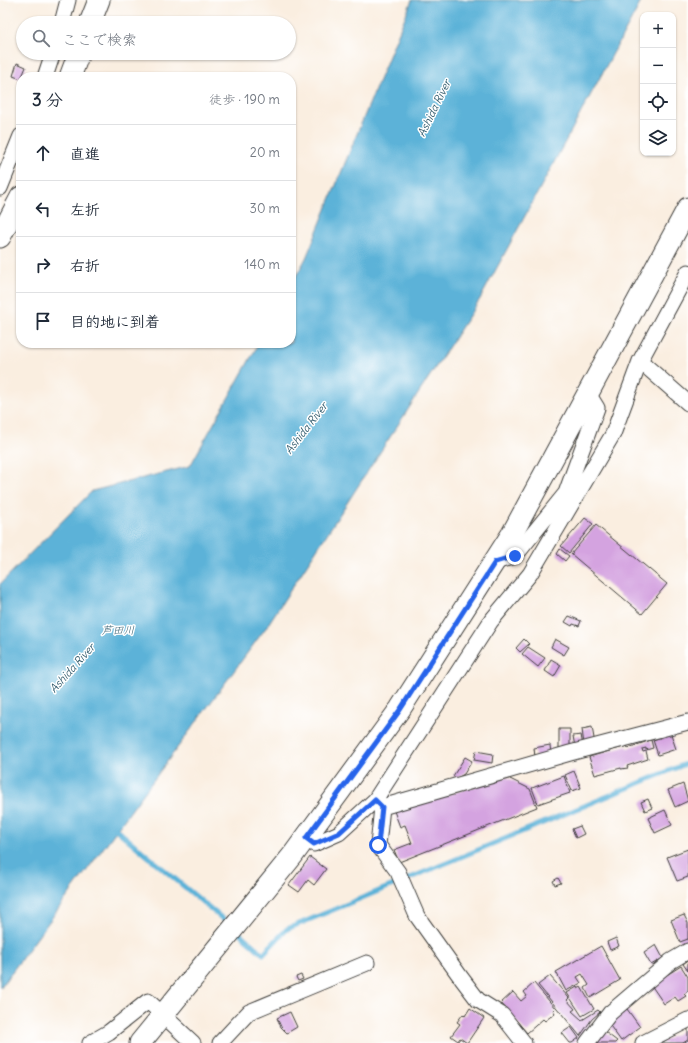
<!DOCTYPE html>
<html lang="ja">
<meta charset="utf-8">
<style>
body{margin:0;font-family:Delius,"Klee One",sans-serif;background:#f6f6f7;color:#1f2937}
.controls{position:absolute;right:12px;top:12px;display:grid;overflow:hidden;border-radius:8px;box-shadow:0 1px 3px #0004}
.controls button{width:36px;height:36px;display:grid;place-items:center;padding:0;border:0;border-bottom:1px solid #e0e1e3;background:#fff;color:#1f2937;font:20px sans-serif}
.stop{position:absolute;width:12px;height:12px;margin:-9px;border:3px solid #2563eb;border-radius:50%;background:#fff}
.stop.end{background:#2563eb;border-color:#fff;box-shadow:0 1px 4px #0008}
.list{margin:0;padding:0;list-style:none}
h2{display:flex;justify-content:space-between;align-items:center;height:52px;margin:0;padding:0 16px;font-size:17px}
h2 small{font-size:13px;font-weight:400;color:#747a83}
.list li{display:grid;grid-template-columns:26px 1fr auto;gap:12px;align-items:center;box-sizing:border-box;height:56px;padding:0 16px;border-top:1px solid #e0e1e3}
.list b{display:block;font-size:15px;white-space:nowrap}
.list em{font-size:13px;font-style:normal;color:#747a83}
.icon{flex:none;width:22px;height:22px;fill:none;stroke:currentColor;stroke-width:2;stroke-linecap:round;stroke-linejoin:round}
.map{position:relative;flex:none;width:688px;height:1043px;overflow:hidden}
.search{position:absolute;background:#fff;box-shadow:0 1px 3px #0004;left:16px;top:16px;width:280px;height:44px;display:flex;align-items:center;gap:10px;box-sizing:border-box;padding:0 14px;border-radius:22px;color:#747a83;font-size:15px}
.panel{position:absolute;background:#fff;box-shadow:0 1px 3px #0004;left:16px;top:72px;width:280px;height:276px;border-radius:16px}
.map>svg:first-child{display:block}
.water{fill:#5bb2d8;stroke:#3c677a}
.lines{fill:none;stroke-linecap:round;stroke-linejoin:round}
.stream{stroke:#5bb2d8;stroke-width:5}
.building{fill:#d4a3e0}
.street-casing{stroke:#3d3c39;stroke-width:17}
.secondary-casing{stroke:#3d3c39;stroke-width:23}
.street{stroke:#fff;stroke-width:15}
.secondary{stroke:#fff;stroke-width:21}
.route{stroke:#2563eb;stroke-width:5}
.labels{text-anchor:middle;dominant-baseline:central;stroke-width:3;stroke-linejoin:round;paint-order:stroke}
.water-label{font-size:11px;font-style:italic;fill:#386071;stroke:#fff}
</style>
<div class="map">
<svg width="688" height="1043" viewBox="0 0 688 1043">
<rect width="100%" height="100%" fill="#fff"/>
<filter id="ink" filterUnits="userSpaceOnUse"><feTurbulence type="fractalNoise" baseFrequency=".025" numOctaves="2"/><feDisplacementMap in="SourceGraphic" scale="8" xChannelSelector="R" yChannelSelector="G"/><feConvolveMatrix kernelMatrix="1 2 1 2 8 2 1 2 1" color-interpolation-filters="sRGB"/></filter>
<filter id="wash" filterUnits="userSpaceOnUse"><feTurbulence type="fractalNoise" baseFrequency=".012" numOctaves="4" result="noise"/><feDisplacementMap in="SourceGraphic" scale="16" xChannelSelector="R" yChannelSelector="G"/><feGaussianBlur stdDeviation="0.9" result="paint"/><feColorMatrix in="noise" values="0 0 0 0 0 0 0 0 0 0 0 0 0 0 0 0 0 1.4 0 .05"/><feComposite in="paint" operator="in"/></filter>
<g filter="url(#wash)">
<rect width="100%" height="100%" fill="#faeee0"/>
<path class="water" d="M 412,0 L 642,0 L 480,299 L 265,629 L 0,988 L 0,584 L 92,491 L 190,466 L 259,343 L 291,343 L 291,285 L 306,258 Z"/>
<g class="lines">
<path class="stream" d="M 111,825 L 231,926
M 237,931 L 263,954 L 287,929 L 688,763"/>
</g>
<g id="blocks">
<path class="building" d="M 17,63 L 26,67 L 21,79 L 13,76 Z
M 585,518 L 593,524 L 569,553 L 561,546 Z
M 596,525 L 667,584 L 642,614 L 571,554 Z
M 560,549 L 569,556 L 565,561 L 557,554 Z
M 569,616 L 581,621 L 579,626 L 573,624 L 572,626 L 565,622 Z
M 524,639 L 529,644 L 520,652 L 516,648 Z
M 555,639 L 569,647 L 564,655 L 551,647 Z
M 528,647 L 545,658 L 538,667 L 522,654 Z
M 551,659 L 561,665 L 554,677 L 545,671 Z
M 592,727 L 595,744 L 584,745 L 582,729 Z
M 559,729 L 570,729 L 570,748 L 559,748 Z
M 671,734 L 676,749 L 658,755 L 653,740 Z
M 581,735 L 583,746 L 575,747 L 573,736 Z
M 651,740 L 653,748 L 646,750 L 646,748 L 642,749 L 643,752 L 646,751 L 648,759 L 627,766 L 628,768 L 621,769 L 621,768 L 595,775 L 589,757 L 627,746 L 628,748 Z
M 550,745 L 551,755 L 535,757 L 534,748 Z
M 476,751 L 493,754 L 492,763 L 474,760 Z
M 465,757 L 472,761 L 464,774 L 457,778 L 453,776 Z
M 574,771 L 581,788 L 572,791 L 565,775 Z
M 564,776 L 570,793 L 538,804 L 532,788 Z
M 506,777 L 530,789 L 537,807 L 399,862 L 394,850 L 412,843 L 405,825 L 400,827 L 394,811 Z
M 683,784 L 688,801 L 675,807 L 668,790 Z
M 648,799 L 652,808 L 645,811 L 641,802 Z
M 665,810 L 672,825 L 655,833 L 648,818 Z
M 580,826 L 584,834 L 576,838 L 572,829 Z
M 688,849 L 688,877 L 677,881 L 667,857 Z
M 310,857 L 326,869 L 314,885 L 308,880 L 299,892 L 289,885 Z
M 558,878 L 561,883 L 555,885 L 553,881 Z
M 684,915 L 688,923 L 688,939 L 680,942 L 671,920 Z
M 616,938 L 619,946 L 610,950 L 607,942 Z
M 656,945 L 663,958 L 651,965 L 644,953 Z
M 601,946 L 620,980 L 590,998 L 585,988 L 589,985 L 582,974 L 577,977 L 581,983 L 566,991 L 556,972 Z
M 688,960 L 688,971 L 683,964 Z
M 681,966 L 688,977 L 688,991 L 684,994 L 686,996 L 678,1001 L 675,997 L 664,1004 L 651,985 Z
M 301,975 L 303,979 L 298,981 L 296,977 Z
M 550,976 L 569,998 L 567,1000 L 575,1009 L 572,1011 L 582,1020 L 598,1010 L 600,1012 L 592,1019 L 580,1036 L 538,985 Z
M 534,983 L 555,1008 L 553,1010 L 555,1013 L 545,1021 L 543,1019 L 527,1033 L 501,1003 L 513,992 L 521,1001 L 527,996 L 524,992 Z
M 577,987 L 578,989 L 581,987 L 594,1009 L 582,1016 L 567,993 Z
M 470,1008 L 484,1018 L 467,1043 L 460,1038 L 458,1041 L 451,1036 L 460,1024 L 457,1022 L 463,1014 L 465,1016 Z
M 627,1009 L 640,1027 L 621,1041 L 608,1023 Z
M 290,1012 L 297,1027 L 287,1033 L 281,1027 L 277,1018 Z
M 571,1027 L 579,1038 L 572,1043 L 570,1043 L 562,1033 Z
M 688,1027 L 688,1040 L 683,1043 L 661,1043 Z
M 601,1029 L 617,1041 L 615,1043 L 591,1043 Z"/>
</g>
</g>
<g filter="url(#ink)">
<use href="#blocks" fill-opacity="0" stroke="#3d3c39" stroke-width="1"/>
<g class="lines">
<g class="street-casing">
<path id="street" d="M 62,23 L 68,0
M 45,77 L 53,53
M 0,188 L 21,136
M 640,361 L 688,403
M 495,562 L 515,556 L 566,493 L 597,408 L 589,395
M 375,800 L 382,807 L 378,845 L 398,872 L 417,916 L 462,979 L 478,1000 L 502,1015 L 524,1043
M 382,807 L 570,753 L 688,722
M 306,838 L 314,844 L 339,833 L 375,800 L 491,621 L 530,574 L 613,434 L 640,361 L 688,272
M 90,1043 L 109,1032 L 148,1001 L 193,1043
M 220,1043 L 249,1012 L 367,963
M 587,1043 L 610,1013 L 671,961 L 688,951
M 643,1043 L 688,1020"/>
</g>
<g class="secondary-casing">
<path id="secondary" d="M 90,23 L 99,0
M 70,77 L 79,53
M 0,237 L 21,197
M 140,1043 L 293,855 L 400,709 L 512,534 L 688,208"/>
</g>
<use href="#street" class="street"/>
<use href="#secondary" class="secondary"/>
</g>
</g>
<g class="lines" filter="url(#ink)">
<path class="route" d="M 378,845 L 382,807 L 375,800 L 339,833 L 314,844 L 306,838 L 400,710 L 495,562 L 515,556"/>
</g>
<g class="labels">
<g class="water-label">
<text transform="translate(434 108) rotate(-64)">Ashida River</text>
<text transform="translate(306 428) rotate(-52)">Ashida River</text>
<text x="118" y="630">芦田川</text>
<text transform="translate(72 668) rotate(-48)">Ashida River</text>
</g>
</g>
</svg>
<div class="controls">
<button>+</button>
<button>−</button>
<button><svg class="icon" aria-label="locate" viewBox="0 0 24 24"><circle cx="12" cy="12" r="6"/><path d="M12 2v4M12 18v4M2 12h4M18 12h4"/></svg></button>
<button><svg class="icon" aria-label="layers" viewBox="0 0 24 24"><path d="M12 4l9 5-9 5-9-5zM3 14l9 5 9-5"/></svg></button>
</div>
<div class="stop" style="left:378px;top:845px"></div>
<div class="stop end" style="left:515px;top:556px"></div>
<div class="search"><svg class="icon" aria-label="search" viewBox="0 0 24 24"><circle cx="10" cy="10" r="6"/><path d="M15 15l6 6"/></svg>ここで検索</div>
<section class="panel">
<h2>3 分<small>徒歩 · 190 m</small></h2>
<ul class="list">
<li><svg class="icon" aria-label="ahead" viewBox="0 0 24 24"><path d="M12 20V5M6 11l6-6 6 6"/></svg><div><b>直進</b></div><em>20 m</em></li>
<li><svg class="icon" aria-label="left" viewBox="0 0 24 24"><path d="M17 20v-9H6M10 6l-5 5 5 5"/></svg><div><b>左折</b></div><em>30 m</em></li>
<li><svg class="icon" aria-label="right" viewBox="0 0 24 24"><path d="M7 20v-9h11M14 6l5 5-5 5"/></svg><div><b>右折</b></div><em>140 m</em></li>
<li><svg class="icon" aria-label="arrive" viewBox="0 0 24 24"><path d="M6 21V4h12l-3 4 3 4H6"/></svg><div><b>目的地に到着</b></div></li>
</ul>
</section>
</div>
